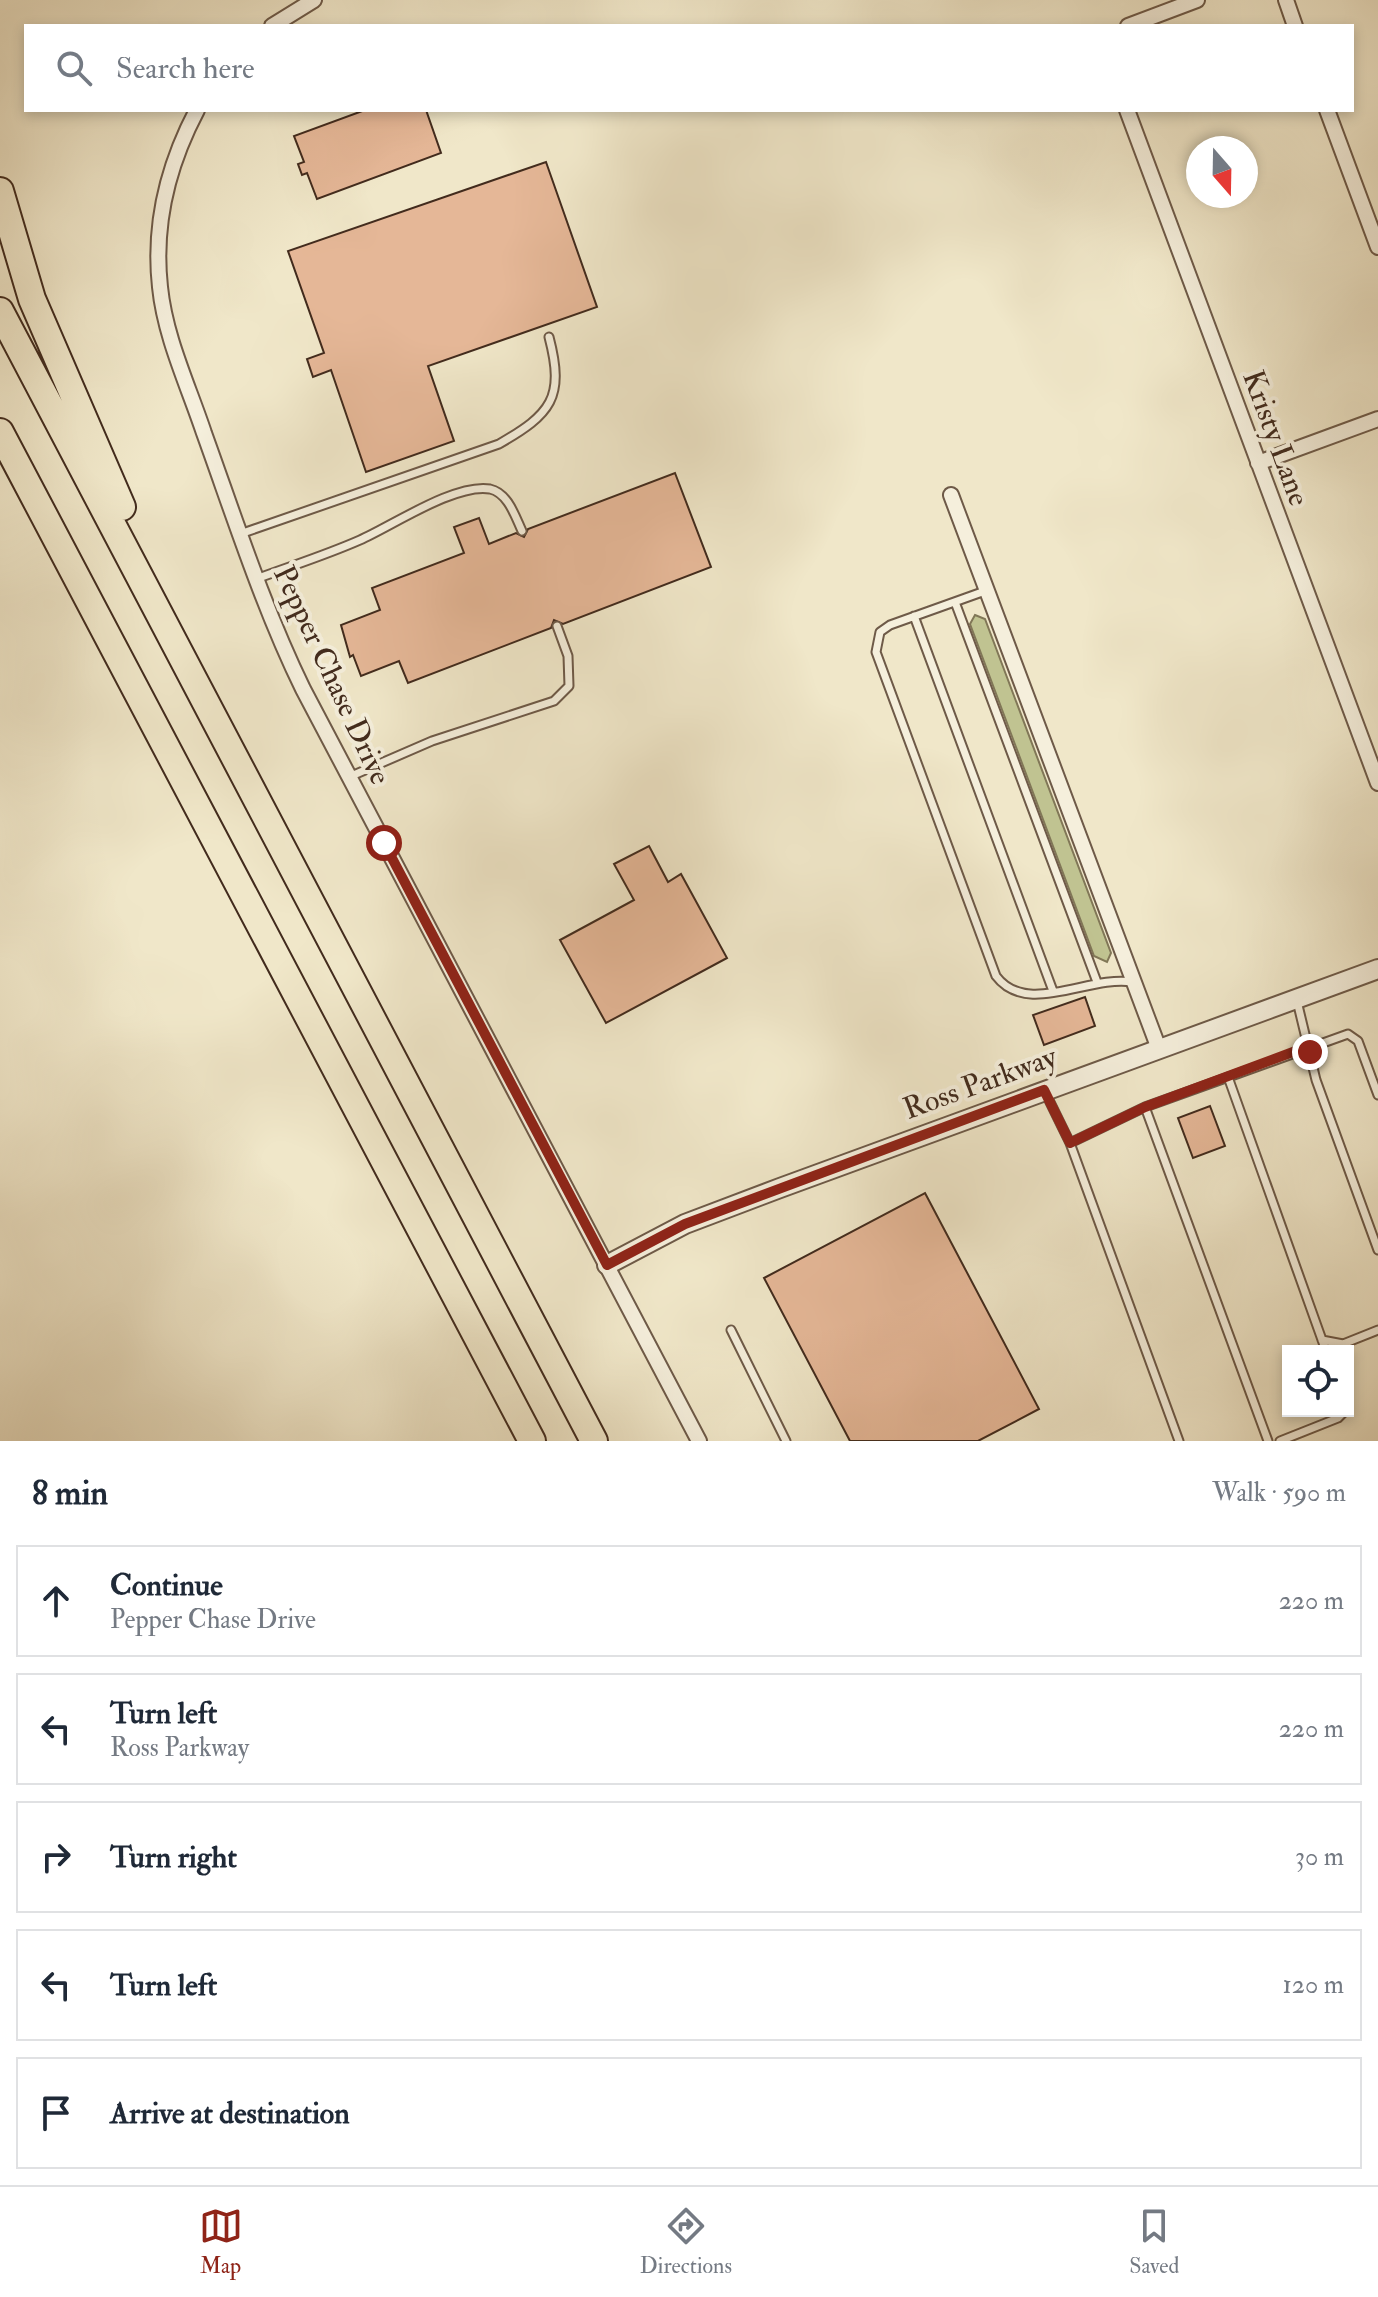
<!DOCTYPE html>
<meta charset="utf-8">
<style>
body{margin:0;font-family:"IM FELL Double Pica",serif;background:#f6f6f7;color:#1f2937}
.controls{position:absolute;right:24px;bottom:24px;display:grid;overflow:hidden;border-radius:0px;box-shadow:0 4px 12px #0003}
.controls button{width:72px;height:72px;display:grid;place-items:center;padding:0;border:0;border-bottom:2px solid #e0e1e3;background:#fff;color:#1f2937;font:40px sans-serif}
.compass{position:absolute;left:1186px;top:136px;width:72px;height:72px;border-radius:50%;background:#fff;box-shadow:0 4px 12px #0003;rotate:160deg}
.stop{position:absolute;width:24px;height:24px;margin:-18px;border:6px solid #8f2418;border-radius:50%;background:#fff}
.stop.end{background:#8f2418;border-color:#fff;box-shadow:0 2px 8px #0008}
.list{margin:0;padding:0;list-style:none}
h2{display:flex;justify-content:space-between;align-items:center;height:104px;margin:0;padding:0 32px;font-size:34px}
h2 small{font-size:26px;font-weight:400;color:#747a83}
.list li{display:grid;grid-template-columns:52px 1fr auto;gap:24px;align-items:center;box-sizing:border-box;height:112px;margin:0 16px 16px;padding:0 16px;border:2px solid #e0e1e3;border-radius:0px}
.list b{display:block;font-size:30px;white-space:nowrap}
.list p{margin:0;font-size:26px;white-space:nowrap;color:#747a83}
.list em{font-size:26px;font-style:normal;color:#747a83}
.icon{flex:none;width:44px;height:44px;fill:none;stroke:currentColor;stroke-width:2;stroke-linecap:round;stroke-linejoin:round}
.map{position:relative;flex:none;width:1378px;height:1441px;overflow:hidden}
.search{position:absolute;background:#fff;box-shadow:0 4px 12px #0003;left:24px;right:24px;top:24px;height:88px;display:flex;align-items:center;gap:20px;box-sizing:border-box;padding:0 28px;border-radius:0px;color:#747a83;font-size:30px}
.sheet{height:744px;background:#fff}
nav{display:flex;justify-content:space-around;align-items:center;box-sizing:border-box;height:112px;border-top:2px solid #e0e1e3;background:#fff;font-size:22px;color:#747a83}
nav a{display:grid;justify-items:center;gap:4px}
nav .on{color:#8f2418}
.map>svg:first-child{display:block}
.green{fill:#c0c391;stroke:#817757;stroke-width:2}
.building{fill:#e5b797;stroke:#422b1d;stroke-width:2}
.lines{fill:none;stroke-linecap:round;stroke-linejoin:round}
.service-casing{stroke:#6e5a48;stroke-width:11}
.minor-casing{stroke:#6e5a48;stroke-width:18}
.tertiary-casing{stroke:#6e5a48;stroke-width:22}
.motorway-casing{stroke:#422b1d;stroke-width:30}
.path{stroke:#422b1d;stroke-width:3;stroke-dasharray:6 4;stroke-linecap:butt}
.service{stroke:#f5efdc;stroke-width:7}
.minor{stroke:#f5efdc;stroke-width:14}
.tertiary{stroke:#f5efdc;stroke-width:18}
.motorway{stroke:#f0e7c9;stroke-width:26}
.route{stroke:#8f2418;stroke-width:10}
.labels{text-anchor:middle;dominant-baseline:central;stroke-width:8;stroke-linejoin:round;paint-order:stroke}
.street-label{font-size:30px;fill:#422b1d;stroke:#f5efdc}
</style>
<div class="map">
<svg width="1378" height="1441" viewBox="0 0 1378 1441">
<rect width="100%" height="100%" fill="#f0e7c9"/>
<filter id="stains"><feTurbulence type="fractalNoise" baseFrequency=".0025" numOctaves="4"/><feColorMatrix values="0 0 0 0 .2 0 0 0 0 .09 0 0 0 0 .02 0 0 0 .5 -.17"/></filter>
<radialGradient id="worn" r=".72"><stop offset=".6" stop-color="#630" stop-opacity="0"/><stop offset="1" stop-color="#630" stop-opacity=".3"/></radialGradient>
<path class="green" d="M 975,615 L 985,619 L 1111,953 L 1107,962 L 1094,956 L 970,624 Z"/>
<path class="building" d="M 365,110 L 426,110 L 441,153 L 317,199 L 307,173 L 302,175 L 298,164 L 304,162 L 294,136 Z
M 546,162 L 597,307 L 428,366 L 454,441 L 366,472 L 331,370 L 313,377 L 307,359 L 324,353 L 288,251 Z
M 675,473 L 711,567 L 563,624 L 554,620 L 551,628 L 408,683 L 399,661 L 361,676 L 353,655 L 350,657 L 341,625 L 380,610 L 372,588 L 464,553 L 454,527 L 479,518 L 489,544 L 516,533 L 524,537 L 528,529 Z
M 649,846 L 668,882 L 681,874 L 727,958 L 606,1023 L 560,940 L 634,900 L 614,864 Z
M 1085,997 L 1095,1026 L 1044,1045 L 1033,1015 Z
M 1210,1106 L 1225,1146 L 1193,1158 L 1178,1118 Z
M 925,1193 L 1039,1409 L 978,1441 L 850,1441 L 764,1278 Z"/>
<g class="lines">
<g class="service-casing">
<path id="service" d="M 240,534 L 499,444 C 551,414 565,398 549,337
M 256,579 C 291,566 326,555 360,540 C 392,526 455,483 490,489 C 508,493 515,516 522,531
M 985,591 L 890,625 L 880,632 L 876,652 L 996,976 C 1027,1017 1089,975 1132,982
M 955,602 L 1097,982
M 914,616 L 1053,991
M 349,777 L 432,741 L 554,701 L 569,686 L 568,656 L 557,626
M 1297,1001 L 1316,1080 L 1378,1250
M 1228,1077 L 1326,1351
M 1045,1092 L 1070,1143 L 1179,1441
M 1145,1107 L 1268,1441
M 1070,1143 L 1145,1107 L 1348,1034 L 1358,1041 L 1378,1095
M 731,1330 L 786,1441
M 1322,1340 L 1343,1344 L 1378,1330
M 1280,1441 L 1338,1418 L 1345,1411"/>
</g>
<g class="minor-casing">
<path id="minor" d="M 1286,0 L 1295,26
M 272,26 L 314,0
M 1128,26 L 1197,0
M 197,110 C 168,165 153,224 160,287 C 165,337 188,385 204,433 C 235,519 263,607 303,689 L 699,1441
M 1127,110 L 1378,783
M 1327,110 L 1378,247
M 1258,463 L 1378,419
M 951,495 L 1159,1049"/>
</g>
<g class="tertiary-casing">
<path id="tertiary" d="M 607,1265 L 685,1224 L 780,1188 L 1378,969"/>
</g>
<g class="motorway-casing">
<path id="motorway" d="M 0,191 L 32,299 L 122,507
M 0,311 L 594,1441
M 0,432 L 532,1441"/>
</g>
<path class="path" d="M 1281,473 L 1282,485"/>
<use href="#service" class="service"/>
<use href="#minor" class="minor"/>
<use href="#tertiary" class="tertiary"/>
<use href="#motorway" class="motorway"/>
</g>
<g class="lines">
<path class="route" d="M 384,843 L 607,1265 L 685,1224 L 1044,1090 L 1070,1143 L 1145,1107 L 1309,1046 L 1310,1052"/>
</g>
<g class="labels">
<g class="street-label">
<text transform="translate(1276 438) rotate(70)">Kristy Lane</text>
<text transform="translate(332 675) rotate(65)">Pepper Chase Drive</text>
<text transform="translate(980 1083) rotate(-20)">Ross Parkway</text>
</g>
</g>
<rect width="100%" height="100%" filter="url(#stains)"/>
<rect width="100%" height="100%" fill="url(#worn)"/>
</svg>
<div class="controls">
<button><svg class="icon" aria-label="locate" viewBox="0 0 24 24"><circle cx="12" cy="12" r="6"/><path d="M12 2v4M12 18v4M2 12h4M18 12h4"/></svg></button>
</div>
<svg class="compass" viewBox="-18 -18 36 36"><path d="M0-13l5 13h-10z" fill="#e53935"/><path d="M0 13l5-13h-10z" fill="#747a83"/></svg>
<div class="stop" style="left:384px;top:843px"></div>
<div class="stop end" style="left:1310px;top:1052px"></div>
<div class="search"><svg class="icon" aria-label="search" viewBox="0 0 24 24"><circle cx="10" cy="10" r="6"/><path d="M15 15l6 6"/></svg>Search here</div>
</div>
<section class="sheet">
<h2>8 min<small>Walk · 590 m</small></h2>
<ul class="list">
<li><svg class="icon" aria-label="ahead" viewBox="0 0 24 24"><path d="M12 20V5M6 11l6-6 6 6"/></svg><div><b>Continue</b><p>Pepper Chase Drive</p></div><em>220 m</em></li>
<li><svg class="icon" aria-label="left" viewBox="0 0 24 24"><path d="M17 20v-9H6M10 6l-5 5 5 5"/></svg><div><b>Turn left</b><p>Ross Parkway</p></div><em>220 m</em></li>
<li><svg class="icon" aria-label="right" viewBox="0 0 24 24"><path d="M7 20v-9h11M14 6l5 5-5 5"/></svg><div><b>Turn right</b></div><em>30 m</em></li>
<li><svg class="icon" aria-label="left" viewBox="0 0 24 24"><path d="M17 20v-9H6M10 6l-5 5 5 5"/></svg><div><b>Turn left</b></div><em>120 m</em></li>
<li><svg class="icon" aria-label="arrive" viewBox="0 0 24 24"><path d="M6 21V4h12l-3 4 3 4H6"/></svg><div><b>Arrive at destination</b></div></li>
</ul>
</section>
<nav>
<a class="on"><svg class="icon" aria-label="map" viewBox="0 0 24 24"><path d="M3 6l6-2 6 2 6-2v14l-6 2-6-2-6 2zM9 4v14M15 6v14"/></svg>Map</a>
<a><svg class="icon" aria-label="directions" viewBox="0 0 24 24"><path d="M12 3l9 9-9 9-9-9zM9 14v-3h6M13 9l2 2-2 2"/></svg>Directions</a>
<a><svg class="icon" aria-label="saved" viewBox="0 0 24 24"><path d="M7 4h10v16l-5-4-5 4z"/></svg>Saved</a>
</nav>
